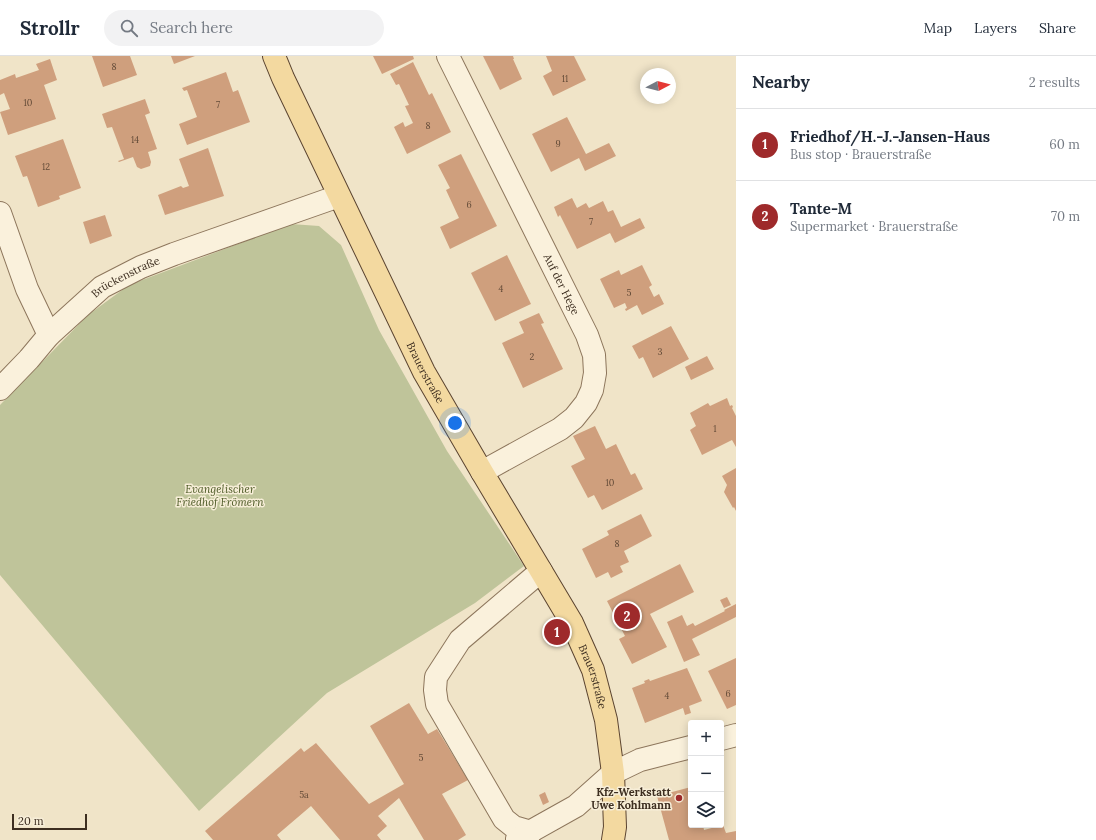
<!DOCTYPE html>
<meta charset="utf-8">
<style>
body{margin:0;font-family:Lora,serif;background:#f2f2f3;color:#1f2937}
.controls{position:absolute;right:12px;bottom:12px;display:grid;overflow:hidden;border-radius:4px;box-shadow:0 2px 10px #0003}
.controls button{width:36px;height:36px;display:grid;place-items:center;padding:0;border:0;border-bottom:1px solid #e0e1e3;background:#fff;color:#1f2937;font:20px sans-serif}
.compass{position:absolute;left:640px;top:12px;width:36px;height:36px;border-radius:50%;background:#fff;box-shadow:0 2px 10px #0003;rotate:83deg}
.scale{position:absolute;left:12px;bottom:10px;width:75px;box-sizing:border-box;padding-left:4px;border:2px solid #3d2e20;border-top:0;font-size:11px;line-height:14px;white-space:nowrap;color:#3d2e20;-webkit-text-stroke:3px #f7eed8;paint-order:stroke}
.you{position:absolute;left:455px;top:367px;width:14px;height:14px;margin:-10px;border:3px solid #fff;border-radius:50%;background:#1a73e8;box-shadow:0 0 0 6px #1a73e833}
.badge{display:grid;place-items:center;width:26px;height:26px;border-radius:50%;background:#9e2a2b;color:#fff;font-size:13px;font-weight:700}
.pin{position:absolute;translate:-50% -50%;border:2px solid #fff;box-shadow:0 1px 4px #0006}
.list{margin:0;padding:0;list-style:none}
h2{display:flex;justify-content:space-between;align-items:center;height:52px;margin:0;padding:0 16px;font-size:17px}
h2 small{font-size:13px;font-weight:400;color:#747a83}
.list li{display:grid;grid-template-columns:26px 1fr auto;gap:12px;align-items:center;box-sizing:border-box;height:72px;padding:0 16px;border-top:1px solid #e0e1e3}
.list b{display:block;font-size:15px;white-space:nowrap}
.list p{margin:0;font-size:13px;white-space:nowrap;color:#747a83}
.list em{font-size:13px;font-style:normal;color:#747a83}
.icon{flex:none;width:22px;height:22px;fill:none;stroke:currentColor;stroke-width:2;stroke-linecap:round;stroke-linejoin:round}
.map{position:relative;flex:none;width:736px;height:784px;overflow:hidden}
header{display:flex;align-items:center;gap:24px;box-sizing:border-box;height:56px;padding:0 20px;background:#fff;border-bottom:1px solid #e0e1e3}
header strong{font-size:19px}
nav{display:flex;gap:22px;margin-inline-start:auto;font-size:14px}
.search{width:280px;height:36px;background:#f2f2f3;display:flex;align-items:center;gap:10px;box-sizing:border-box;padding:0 14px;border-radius:22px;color:#747a83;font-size:15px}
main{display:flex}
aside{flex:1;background:#fff}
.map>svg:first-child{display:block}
.cemetery{fill:#bfc49a}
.building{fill:#cf9f7d}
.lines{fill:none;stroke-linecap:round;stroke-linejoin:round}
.minor-casing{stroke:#8d765c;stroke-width:24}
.major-casing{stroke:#5b4430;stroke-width:24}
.minor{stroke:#faf1dc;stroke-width:22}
.major{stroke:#f3d9a0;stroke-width:22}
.poi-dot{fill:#9e2a2b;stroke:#f7eed8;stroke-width:1.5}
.labels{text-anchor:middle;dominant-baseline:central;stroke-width:3;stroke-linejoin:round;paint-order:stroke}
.number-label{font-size:9px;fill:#624a37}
.street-label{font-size:11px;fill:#3d2e20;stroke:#f7eed8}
.park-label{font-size:11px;font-style:italic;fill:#4d5a26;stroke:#f7eed8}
.poi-label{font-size:11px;font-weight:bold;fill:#3d2e20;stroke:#f7eed8;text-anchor:end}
</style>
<header>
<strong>Strollr</strong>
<div class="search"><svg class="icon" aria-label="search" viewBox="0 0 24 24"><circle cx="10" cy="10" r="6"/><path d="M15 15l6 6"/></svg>Search here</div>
<nav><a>Map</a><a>Layers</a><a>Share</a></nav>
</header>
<main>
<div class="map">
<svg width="736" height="784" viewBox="0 0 736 784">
<rect width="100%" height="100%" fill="#f0e4c8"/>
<path class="cemetery" d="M 291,168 L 319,170 L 341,189 L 379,274 L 447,395 L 524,510 L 475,547 L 327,637 L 199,755 L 0,519 L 0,349 L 88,259 L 129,229 Z"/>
<path class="building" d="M 92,0 L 130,0 L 137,19 L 103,31 Z
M 171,0 L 195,0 L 174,8 Z
M 373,0 L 413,0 L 414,3 L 382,18 Z
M 483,0 L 513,0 L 514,3 L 513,3 L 522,23 L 500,34 Z
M 547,0 L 574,0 L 586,24 L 553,40 L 543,20 L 552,15 L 546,0 Z
M 50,3 L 57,24 L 44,29 L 56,63 L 8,79 L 0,56 L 10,53 L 4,37 L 0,39 L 0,24 L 15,18 L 16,22 L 39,14 L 36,8 Z
M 413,6 L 429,39 L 432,37 L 451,76 L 407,98 L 394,71 L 403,66 L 405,71 L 413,67 L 405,50 L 409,49 L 399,28 L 396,29 L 390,18 Z
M 226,16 L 233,36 L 238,34 L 250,66 L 187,89 L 179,68 L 197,61 L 187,34 L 184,35 L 182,32 Z
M 145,43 L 150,57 L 145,59 L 157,93 L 148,96 L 151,106 L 150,110 L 141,113 L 137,111 L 133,101 L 119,106 L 118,105 L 124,103 L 112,71 L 107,72 L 102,58 Z
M 567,61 L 586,98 L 609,87 L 616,100 L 585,115 L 579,102 L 551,116 L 532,78 Z
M 63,83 L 81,132 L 59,140 L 60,143 L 38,151 L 27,120 L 23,121 L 15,100 Z
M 208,92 L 224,140 L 165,159 L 158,139 L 181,130 L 183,132 L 189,130 L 179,103 Z
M 461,98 L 497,170 L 450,193 L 440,171 L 459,162 L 446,134 L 450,132 L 438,109 Z
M 572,142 L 577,152 L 586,147 L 589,152 L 603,145 L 608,156 L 613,154 L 621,171 L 640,162 L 645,172 L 615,187 L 610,177 L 577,193 L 560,159 L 558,161 L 554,151 Z
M 105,159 L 112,180 L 90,188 L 83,166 Z
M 507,199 L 531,248 L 495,265 L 471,217 Z
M 642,209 L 652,229 L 649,231 L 654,241 L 659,238 L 664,248 L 642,259 L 637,249 L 626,255 L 625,253 L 627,252 L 625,247 L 614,252 L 600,223 L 619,214 L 621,219 Z
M 539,257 L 544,267 L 541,268 L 563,313 L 523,332 L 502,287 L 524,277 L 519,266 Z
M 671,270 L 689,303 L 653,322 L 643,301 L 639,303 L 632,290 Z
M 707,300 L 714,313 L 691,324 L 685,311 Z
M 727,342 L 730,350 L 732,349 L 733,351 L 732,352 L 736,360 L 736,391 L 732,384 L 702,399 L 690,374 L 696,370 L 690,357 L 708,347 L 710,350 Z
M 595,370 L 606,393 L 616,388 L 631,419 L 635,417 L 643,433 L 602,454 L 594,439 L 588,442 L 571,410 L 585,403 L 573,380 Z
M 736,412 L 736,455 L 734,451 L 733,452 L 724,436 L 727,429 L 722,420 Z
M 641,458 L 652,480 L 624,495 L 629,506 L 620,510 L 623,516 L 611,522 L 608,516 L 596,522 L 582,493 L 609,479 L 607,475 Z
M 680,508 L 694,536 L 650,558 L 667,591 L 632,608 L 619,583 L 625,580 L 607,545 Z
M 727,541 L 731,549 L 724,552 L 720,544 Z
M 736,548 L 736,561 L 692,583 L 700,599 L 684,606 L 667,566 L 682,559 L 687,570 L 693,567 L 695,570 L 725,555 L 724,554 Z
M 736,602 L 736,649 L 727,653 L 708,615 Z
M 687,612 L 702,645 L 689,650 L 691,657 L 685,659 L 683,652 L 645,667 L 632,632 L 645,627 L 644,625 L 649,623 L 650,625 Z
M 409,647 L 428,678 L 437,673 L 468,724 L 442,738 L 466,779 L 458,784 L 424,784 L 399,742 L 378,760 L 387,770 L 377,779 L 381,784 L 340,784 L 311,750 L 277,779 L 281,784 L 213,784 L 205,775 L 301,692 L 304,696 L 316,687 L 369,748 L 404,728 L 370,670 Z
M 691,731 L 691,769 L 703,769 L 704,774 L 723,769 L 726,777 L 736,775 L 736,784 L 669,784 L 657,740 Z
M 545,736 L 549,746 L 543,749 L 539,739 Z"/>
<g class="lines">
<g class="minor-casing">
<g id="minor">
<path id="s1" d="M 448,0 L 587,279 L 594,299 L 595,317 L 592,334 L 586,347 L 574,362 L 560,373 L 482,416"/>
<path d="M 0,157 L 27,233 L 49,279"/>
<path id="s2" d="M 0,333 L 29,303 L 49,279 L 102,231 L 141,211 L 174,198 L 339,140"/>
<path d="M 721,683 L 736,679"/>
<path d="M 531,776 L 514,771 L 504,763 L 437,648 L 435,634 L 436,621 L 460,584 L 541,515"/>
<path d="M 517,783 L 576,750 L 613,717 L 640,704 L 691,691"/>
</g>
</g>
<g class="major-casing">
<g id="major">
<path id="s3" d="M 274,0 L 283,22 L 424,316 L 482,416 L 572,567 L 593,614 L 606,664 L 613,717 L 615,771 L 613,784"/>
</g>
</g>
<use href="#minor" class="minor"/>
<use href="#major" class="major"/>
</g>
<circle class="poi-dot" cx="679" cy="742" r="4"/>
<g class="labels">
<g class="number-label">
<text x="114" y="10">8</text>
<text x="565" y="22">11</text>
<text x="28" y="46">10</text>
<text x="218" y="48">7</text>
<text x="428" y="69">8</text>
<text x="135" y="83">14</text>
<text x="558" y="87">9</text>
<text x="46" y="110">12</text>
<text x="469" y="148">6</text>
<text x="591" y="165">7</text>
<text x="501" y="232">4</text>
<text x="629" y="236">5</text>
<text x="660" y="295">3</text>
<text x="532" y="300">2</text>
<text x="715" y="372">1</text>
<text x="610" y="426">10</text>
<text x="617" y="487">8</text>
<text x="728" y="637">6</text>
<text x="667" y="639">4</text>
<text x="421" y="701">5</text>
<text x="304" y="738">5a</text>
</g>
<g class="street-label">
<text stroke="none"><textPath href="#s2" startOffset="170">Brückenstraße</textPath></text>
<text stroke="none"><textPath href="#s1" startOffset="255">Auf der Hege</textPath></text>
<text stroke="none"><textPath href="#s3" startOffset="351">Brauerstraße</textPath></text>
<text stroke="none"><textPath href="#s3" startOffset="699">Brauerstraße</textPath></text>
</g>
<g class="park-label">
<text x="220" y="433">Evangelischer<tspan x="220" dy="13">Friedhof Frömern</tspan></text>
</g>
<g class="poi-label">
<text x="671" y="736">Kfz-Werkstatt<tspan x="671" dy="13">Uwe Kohlmann</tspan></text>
</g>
</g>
</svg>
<div class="controls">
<button>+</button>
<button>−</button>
<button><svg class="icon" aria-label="layers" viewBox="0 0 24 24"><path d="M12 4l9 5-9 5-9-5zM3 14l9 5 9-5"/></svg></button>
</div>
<svg class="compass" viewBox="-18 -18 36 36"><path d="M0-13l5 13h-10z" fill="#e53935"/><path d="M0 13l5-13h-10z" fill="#747a83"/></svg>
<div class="scale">20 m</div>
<div class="you"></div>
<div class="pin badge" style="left:557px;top:576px">1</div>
<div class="pin badge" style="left:627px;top:560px">2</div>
</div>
<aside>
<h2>Nearby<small>2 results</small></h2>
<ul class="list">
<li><span class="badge">1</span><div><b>Friedhof/H.-J.-Jansen-Haus</b><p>Bus stop · Brauerstraße</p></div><em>60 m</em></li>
<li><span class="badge">2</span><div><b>Tante-M</b><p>Supermarket · Brauerstraße</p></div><em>70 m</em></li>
</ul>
</aside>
</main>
